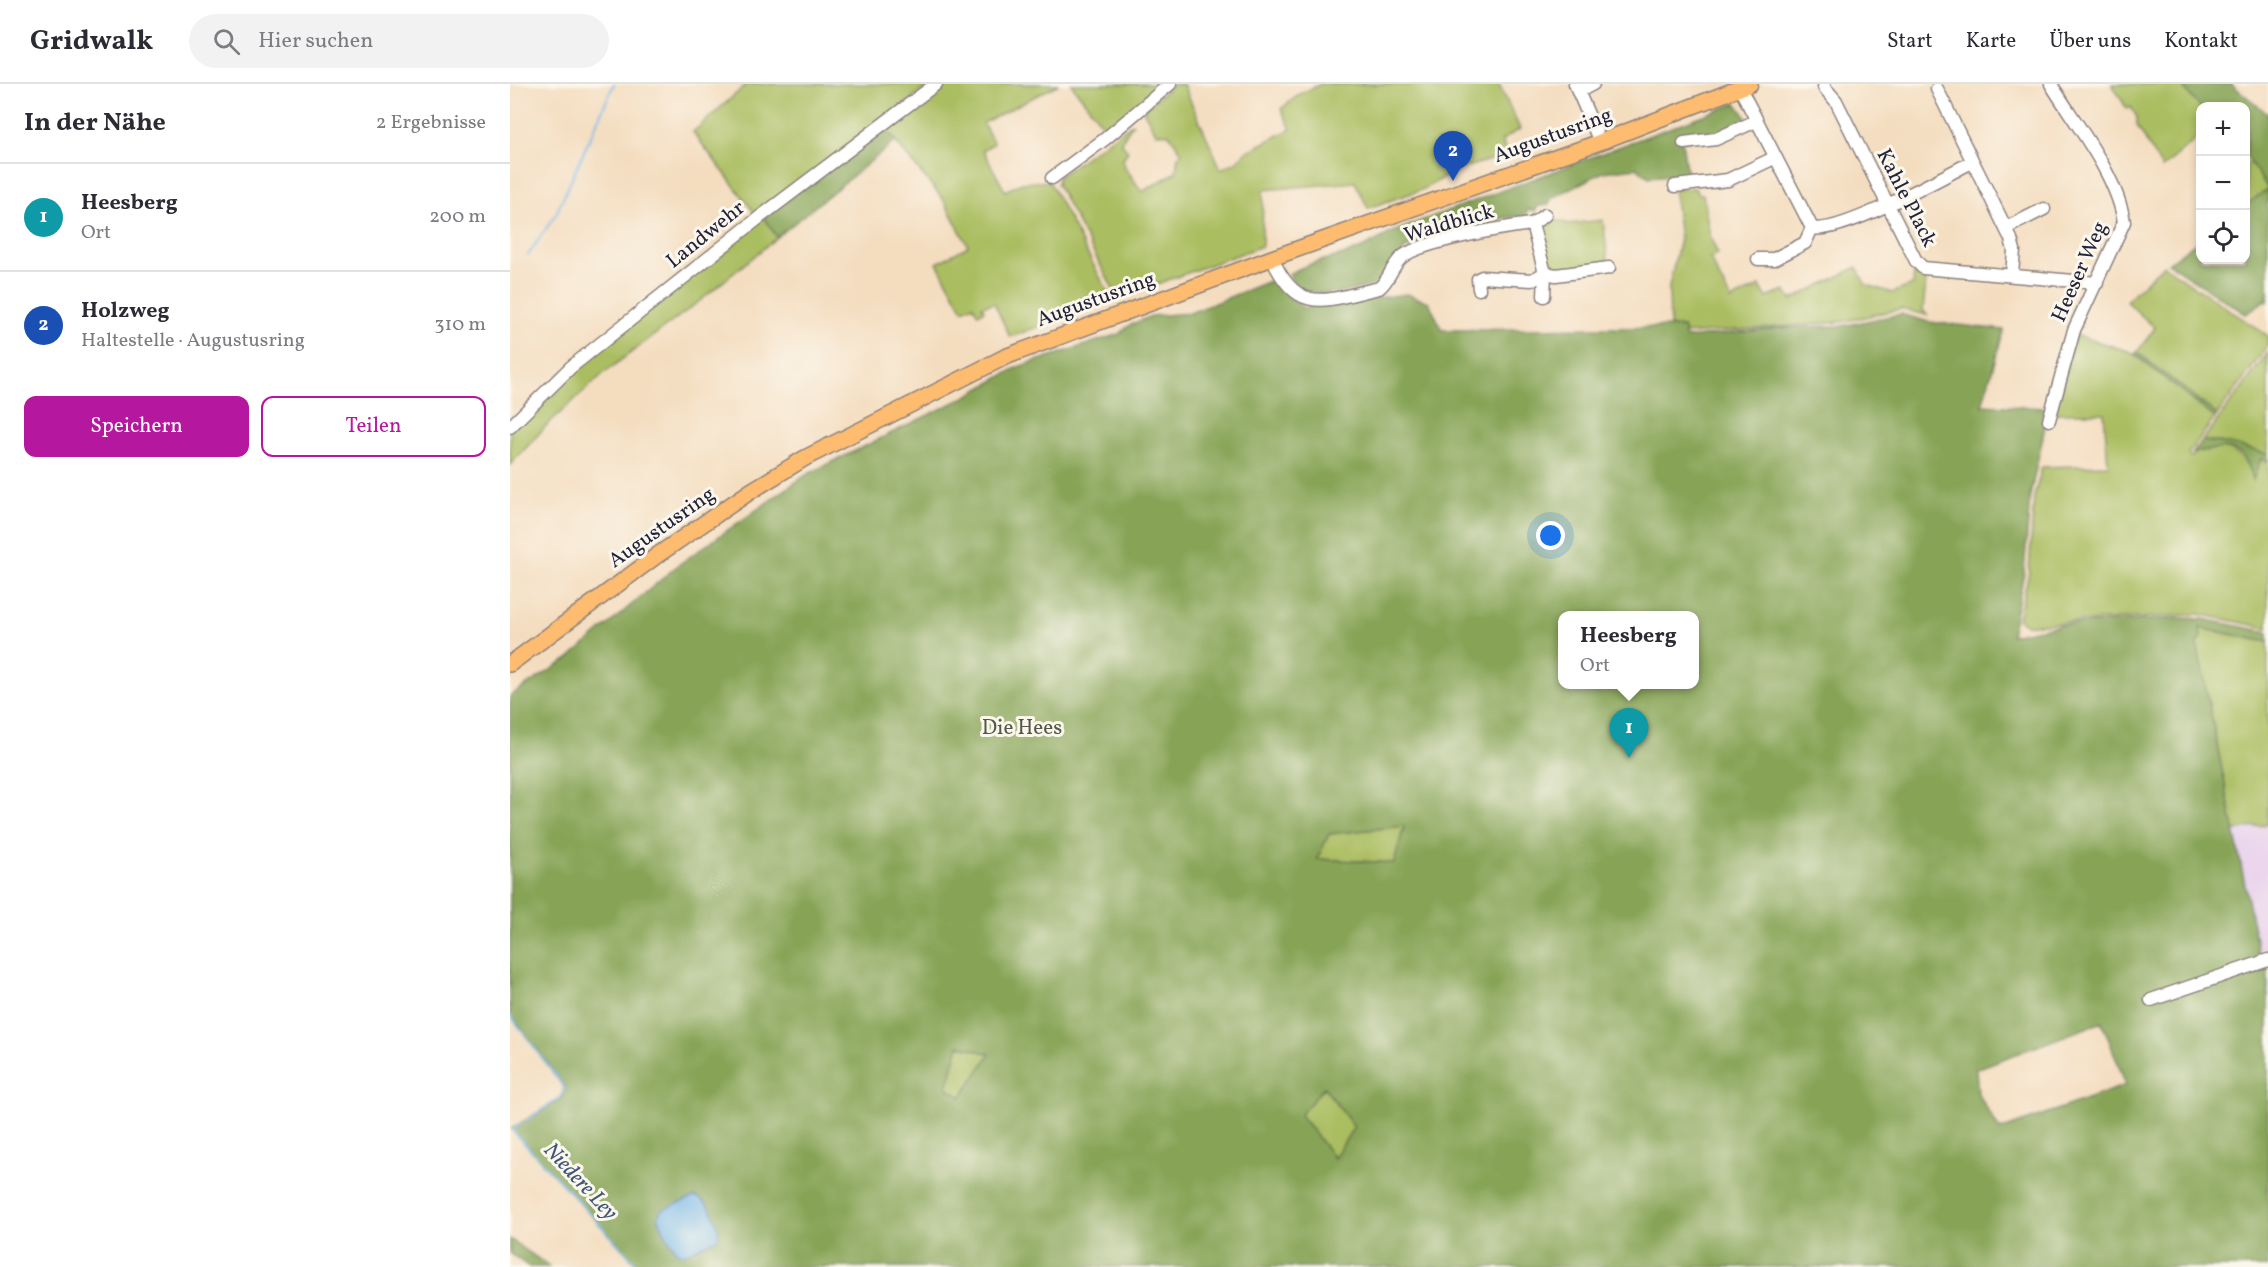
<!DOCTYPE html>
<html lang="de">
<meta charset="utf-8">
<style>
body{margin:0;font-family:Vollkorn,serif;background:#f2f2f3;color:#2b2b33}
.controls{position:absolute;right:18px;top:18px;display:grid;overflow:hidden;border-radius:12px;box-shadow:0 3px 9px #0003}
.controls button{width:54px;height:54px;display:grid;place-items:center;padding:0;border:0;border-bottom:2px solid #e1e1e2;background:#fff;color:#2b2b33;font:30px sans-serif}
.you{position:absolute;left:1041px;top:452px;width:21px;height:21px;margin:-15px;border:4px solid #fff;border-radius:50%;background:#1a73e8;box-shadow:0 0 0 9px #1a73e833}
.badge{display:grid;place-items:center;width:39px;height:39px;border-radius:50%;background:#b5179e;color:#fff;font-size:20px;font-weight:700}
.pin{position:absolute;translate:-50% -50px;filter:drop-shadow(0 2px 3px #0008)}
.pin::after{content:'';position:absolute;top:32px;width:21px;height:18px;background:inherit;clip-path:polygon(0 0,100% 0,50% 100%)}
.popup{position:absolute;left:1048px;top:527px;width:141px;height:78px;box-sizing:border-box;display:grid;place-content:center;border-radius:12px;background:#fff;filter:drop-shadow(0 2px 4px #0005);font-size:20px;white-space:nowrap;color:#7c7c81}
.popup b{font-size:22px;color:#2b2b33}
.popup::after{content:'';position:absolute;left:50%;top:100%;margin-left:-12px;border:12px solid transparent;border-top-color:#fff}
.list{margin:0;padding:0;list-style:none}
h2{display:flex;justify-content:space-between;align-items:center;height:78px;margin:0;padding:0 24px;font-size:26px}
h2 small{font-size:20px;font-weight:400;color:#7c7c81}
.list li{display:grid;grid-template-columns:39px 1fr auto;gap:18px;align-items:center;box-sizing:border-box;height:108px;padding:0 24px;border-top:2px solid #e1e1e2}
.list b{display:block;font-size:22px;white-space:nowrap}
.list p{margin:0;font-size:20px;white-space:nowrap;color:#7c7c81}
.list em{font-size:20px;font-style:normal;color:#7c7c81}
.actions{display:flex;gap:12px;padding:18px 24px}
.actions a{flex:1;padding:14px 0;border:2px solid #b5179e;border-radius:12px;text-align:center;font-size:21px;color:#b5179e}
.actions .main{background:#b5179e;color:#fff}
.icon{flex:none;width:33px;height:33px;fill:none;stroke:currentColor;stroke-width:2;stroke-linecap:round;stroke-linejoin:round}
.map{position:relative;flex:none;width:1758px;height:1183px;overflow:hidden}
header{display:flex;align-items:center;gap:36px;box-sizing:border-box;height:84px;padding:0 30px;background:#fff;border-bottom:2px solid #e1e1e2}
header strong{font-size:28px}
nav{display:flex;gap:33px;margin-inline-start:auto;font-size:21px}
.search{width:420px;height:54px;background:#f2f2f3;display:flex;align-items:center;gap:15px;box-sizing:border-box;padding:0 21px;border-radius:33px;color:#7c7c81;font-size:22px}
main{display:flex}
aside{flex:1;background:#fff}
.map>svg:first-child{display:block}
.built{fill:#e9d2ed}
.green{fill:#aabd61;stroke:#66704e;stroke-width:1.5}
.forest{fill:#87a457;stroke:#546349;stroke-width:1.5;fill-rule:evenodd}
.water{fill:#74b7ea;stroke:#4b6c92;stroke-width:1.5}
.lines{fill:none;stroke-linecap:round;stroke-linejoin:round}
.stream{stroke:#74b7ea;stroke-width:2}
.minor-casing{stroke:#8b807d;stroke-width:15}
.major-casing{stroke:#8b807d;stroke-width:18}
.minor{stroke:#fff;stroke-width:12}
.major{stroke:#fdbc70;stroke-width:15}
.labels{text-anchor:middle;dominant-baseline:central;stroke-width:6;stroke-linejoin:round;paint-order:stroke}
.street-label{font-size:21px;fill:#22223b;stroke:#fbf7ec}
.park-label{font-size:21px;fill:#525848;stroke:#fbf7ec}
.water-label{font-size:22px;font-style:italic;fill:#3f5678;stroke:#fbf7ec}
</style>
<header>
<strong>Gridwalk</strong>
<div class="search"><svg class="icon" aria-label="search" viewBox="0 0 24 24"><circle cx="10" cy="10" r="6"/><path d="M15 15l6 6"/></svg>Hier suchen</div>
<nav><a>Start</a><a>Karte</a><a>Über uns</a><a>Kontakt</a></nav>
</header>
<main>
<aside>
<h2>In der Nähe<small>2 Ergebnisse</small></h2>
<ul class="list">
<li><span class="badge" style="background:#0f9aa8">1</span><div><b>Heesberg</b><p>Ort</p></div><em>200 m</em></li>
<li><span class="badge" style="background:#1a4fb4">2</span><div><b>Holzweg</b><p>Haltestelle · Augustusring</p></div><em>310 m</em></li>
</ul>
<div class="actions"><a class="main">Speichern</a><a>Teilen</a></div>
</aside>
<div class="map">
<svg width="1758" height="1183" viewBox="0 0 1758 1183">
<rect width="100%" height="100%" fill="#fbf7ec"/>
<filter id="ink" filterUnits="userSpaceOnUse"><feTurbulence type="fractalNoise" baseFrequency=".0167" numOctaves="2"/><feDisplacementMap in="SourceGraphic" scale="12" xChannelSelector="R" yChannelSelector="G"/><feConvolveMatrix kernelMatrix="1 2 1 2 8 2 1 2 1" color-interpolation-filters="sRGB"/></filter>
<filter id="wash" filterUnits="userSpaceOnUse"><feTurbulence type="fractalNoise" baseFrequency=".008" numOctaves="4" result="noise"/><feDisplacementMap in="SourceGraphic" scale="24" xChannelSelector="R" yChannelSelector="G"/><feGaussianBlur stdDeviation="1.35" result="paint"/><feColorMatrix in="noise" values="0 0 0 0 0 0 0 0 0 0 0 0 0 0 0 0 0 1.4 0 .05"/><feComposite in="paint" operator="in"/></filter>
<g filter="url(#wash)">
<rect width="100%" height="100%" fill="#f4ddbf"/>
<path class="built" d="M 1758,740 L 1758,870 L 1749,871 L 1724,747 Z"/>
<path class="green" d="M 237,0 L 421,0 L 247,132 L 183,48 Z
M 431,0 L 549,0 L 473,39 L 484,59 L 473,66 L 495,107 L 512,99 L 539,97 L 602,216 L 500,253 L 484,219 L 472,222 L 474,227 L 468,230 L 463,221 L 453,226 L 427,179 L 458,162 L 433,115 L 374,44 Z
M 561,0 L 657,0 L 599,49 Z
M 664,0 L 673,0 L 711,85 L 726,78 L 736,68 L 781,45 L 771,25 L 790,10 L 811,0 L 989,0 L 1010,45 L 992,56 L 997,71 L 950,85 L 911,106 L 858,124 L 845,98 L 753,106 L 752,162 L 608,214 L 547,100 L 548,93 L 623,39 L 611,58 L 618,67 L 613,75 L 615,83 L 632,108 L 666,88 L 668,72 L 672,69 L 659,50 L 646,49 L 633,26 Z
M 1602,0 L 1670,0 L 1690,23 L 1690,52 L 1652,84 L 1627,42 L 1627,33 L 1621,23 L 1617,25 Z
M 1741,77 L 1758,105 L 1736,121 L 1736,81 Z
M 1185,104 L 1188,110 L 1193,110 L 1200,153 L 1208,170 L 1200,175 L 1221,216 L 1250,202 L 1257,214 L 1275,206 L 1281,216 L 1347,183 L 1355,200 L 1382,209 L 1403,201 L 1404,186 L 1417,187 L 1413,226 L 1417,231 L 1391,225 L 1331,238 L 1175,250 L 1173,243 L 1160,243 L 1159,203 L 1170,155 L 1164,105 Z
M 253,133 L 267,153 L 191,216 L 94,289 L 38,340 L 0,381 L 0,346 L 31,313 Z
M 1046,136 L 1059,140 L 1093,136 L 1098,177 L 1091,178 L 1090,182 L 1039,186 L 1028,142 L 1039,141 Z
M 1653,181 L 1758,252 L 1758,262 L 1707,331 L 1627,268 L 1645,244 L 1616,217 Z
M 1566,251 L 1621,268 L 1705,334 L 1678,370 L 1681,373 C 1706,351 1735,366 1743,395 L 1751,374 L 1758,377 L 1758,544 L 1689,530 L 1517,541 L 1508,535 L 1519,488 L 1524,413 L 1532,383 L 1598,381 L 1594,329 L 1544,329 Z
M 1758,269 L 1758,371 L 1710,358 L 1692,357 Z
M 1690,544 L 1758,558 L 1758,740 L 1724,747 L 1687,560 L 1691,556 Z
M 895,742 L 884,779 L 807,775 L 819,750 Z
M 0,930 L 56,1004 L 51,1015 L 3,1046 L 129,1183 L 1,1045 L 50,1014 L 54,1004 Z
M 449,961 L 480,970 L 451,1014 L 436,1004 Z
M 814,1003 L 844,1043 L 824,1074 L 790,1031 Z"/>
<path class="forest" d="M 1670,0 L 1721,0 L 1758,30 L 1758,104 L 1736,72 L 1736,22 L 1690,23 Z
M 1226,19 L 1236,33 L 1234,39 L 1211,51 L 1172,57 L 1178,98 L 1160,100 L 1159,91 L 1139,93 L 1127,84 L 1093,88 L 1042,114 L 1038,121 L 1028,122 L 1025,127 L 1018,125 L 1016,131 L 981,136 L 981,141 L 895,165 L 868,200 C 844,207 790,221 779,190 C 798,179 815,176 836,170 C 855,165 869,154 887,146 Z
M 374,43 L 386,57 L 267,153 L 253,133 Z
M 1758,105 L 1758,218 L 1755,216 L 1736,230 L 1658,179 L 1690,155 L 1690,176 L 1736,176 L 1736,121 Z
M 767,194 L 777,210 L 793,224 L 897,210 L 919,218 L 932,246 L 1173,243 L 1176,254 L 1270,244 L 1332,242 L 1391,230 L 1419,238 L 1494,246 L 1472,321 L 1539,324 L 1520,412 L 1514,489 L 1501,551 L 1549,541 L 1669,534 L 1693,535 L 1758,548 L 1758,558 L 1690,544 L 1691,556 L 1687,560 L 1749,871 L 1752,881 L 1758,881 L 1758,1183 L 129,1183 L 2,1046 L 51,1015 L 56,1004 L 0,930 L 0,612 L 58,575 L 168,481 L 296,391 L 455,313 L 508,283 L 609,250 L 620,241 L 641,232 L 680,229 ZM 1053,532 L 1185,532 L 1185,600 L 1053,600 ZM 894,742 L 884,779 L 807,775 L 819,750 ZM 1592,938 L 1616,1001 L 1490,1046 L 1468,1010 L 1466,985 ZM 449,961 L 480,970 L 451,1013 L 437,1004 ZM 814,1003 L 844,1043 L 824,1074 L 790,1031 ZM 185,1113 L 190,1114 L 200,1125 L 168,1169 L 157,1154 L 148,1133 Z
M 1627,268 L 1707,331 L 1705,334 L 1625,270 Z
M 1692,357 C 1715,358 1737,363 1758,371 L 1758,377 L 1751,375 L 1743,396 C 1734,355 1713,364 1683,369 Z
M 0,1155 L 40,1183 L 19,1183 L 0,1169 Z"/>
<path class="water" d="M 185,1113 C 200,1116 210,1140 208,1154 L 174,1170 L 168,1169 L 157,1153 L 148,1133 L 151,1126 Z"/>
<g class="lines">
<path class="stream" d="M 18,171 L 46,130 L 104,0
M 0,931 L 55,1004 L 50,1014 L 2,1046 L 129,1183"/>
</g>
</g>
<g filter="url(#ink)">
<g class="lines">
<g class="minor-casing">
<path id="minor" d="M 1065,0 L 1090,58
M 1314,3 L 1326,17 L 1406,177 L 1413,184 L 1587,199
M 1230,4 L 1302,144 C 1330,151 1432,93 1462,78
M 1427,5 L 1501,155 L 1504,166 L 1502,191
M 1068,8 L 1083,0
M 1174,59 L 1206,55 L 1246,37
M 542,94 L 595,55 L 660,0
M 1165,102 L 1218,96 L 1264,74
M 1022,140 L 1035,131
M 1496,144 L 1534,125
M 762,174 C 788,233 816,216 869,204 C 879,197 881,183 891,174 C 907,158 996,143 1022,140 L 1035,189 L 1022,196 L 972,193 L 968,195 L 969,205
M 1248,175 L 1264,175 L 1295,159 L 1302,144
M 1034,212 L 1035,189 L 1046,191 L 1099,184
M 1539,336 L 1564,246 L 1614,138 C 1607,91 1566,41 1541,0
M 0,343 L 61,283 L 250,133 L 426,0
M 1641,916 L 1758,876"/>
</g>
<g class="major-casing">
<path id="major" d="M 0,580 L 149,470 L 241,407 L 295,374 L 495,273 L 762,174 L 1090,58 L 1240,0"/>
</g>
<use href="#minor" class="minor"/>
<use href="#major" class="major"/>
</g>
</g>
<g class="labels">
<g class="street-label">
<text transform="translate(1043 52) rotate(-20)">Augustusring</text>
<text transform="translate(1396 114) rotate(63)">Kahle Plack</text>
<text transform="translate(939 140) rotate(-16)">Waldblick</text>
<text transform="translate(196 151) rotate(-39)">Landwehr</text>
<text transform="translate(1570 188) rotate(-66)">Heeser Weg</text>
<text transform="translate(586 216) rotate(-20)">Augustusring</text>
<text transform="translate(152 444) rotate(-35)">Augustusring</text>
</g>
<g class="park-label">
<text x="512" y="644">Die Hees</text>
</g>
<g class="water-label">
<text transform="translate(70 1098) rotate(47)">Niedere Ley</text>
</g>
</g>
</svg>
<div class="controls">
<button>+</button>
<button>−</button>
<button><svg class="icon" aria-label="locate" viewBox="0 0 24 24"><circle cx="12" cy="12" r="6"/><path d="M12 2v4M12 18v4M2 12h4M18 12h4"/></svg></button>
</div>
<div class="you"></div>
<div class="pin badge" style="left:1119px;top:674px;background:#0f9aa8">1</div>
<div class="popup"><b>Heesberg</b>Ort</div>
<div class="pin badge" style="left:943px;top:97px;background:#1a4fb4">2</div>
</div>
</main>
